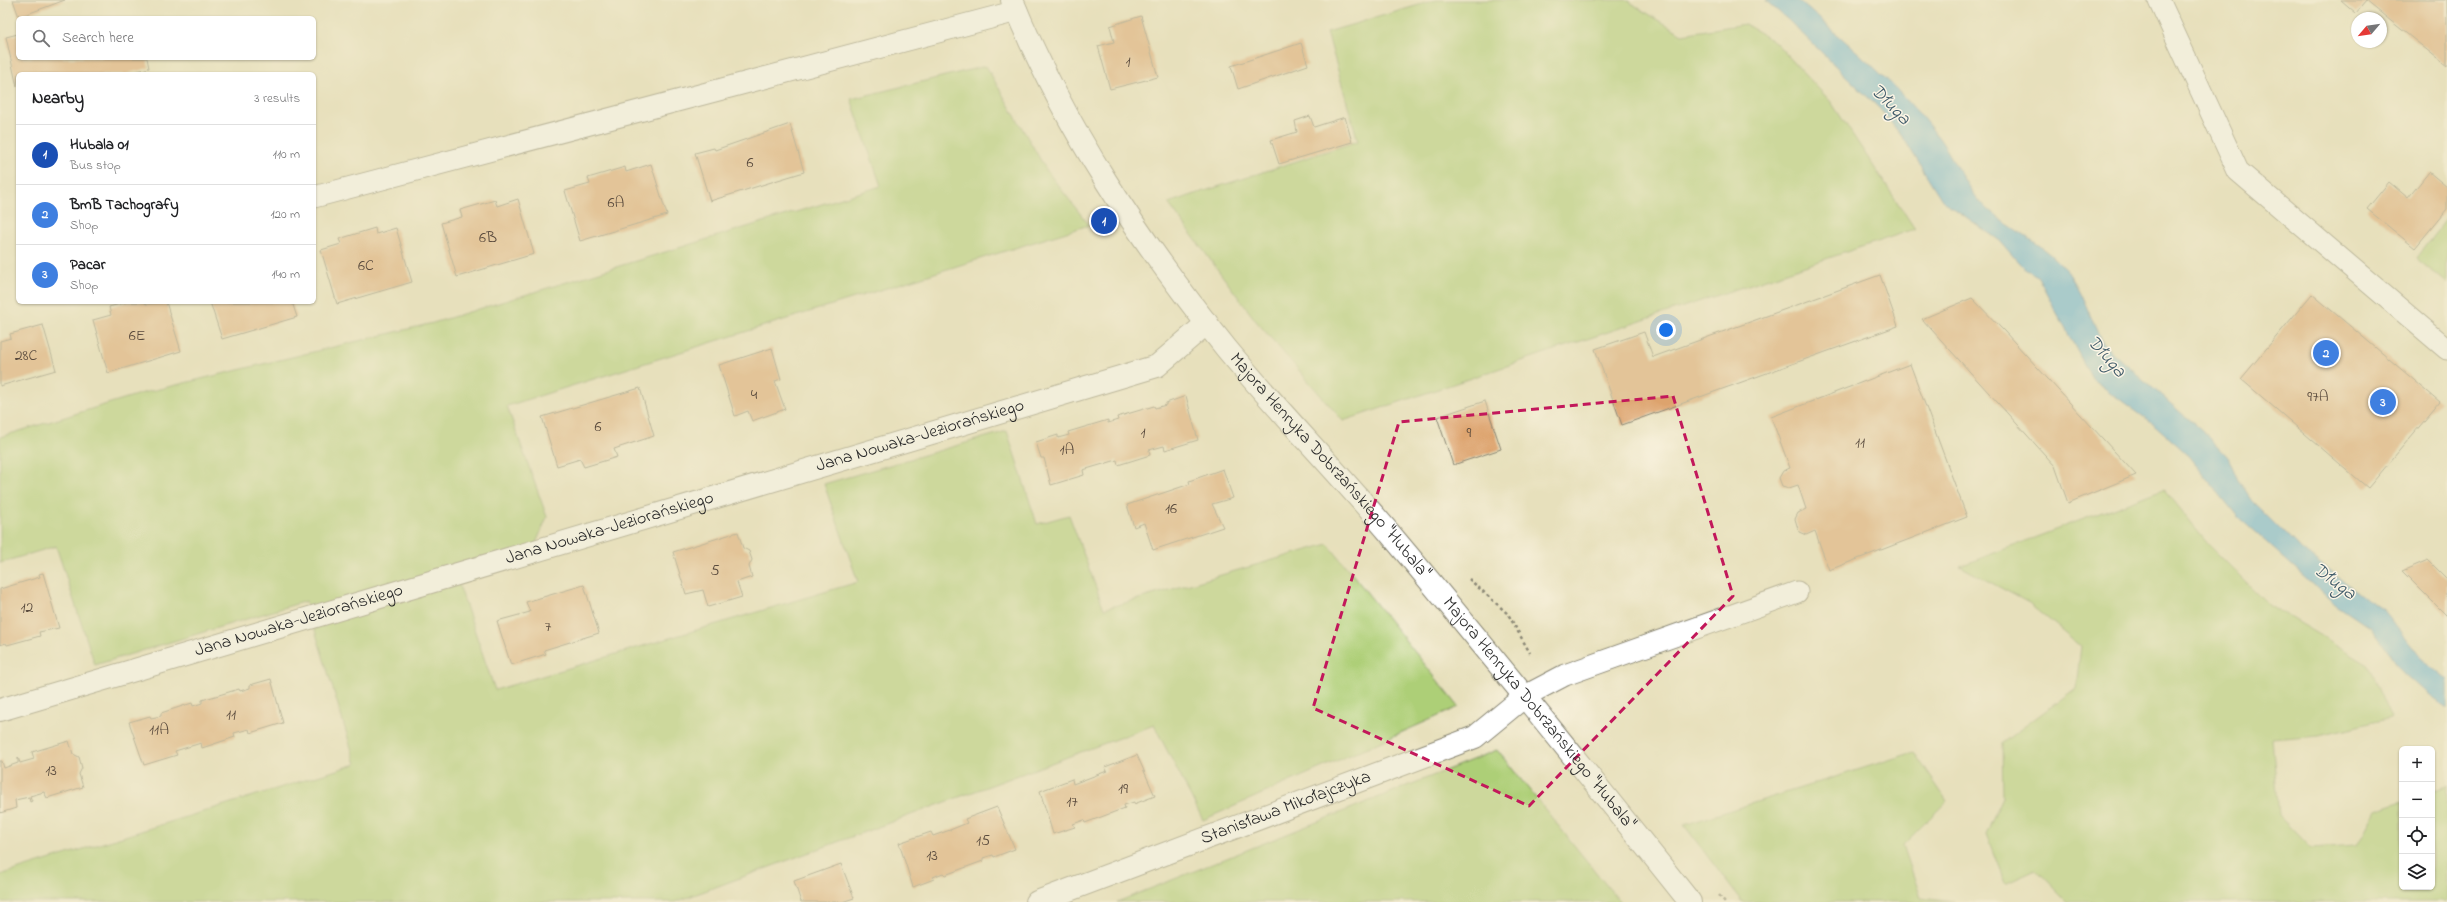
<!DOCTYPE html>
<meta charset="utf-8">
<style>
body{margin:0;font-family:"Indie Flower",sans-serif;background:#f2f2f2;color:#202124}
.controls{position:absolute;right:12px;bottom:12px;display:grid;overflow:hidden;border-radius:6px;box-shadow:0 1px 3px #0004}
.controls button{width:36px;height:36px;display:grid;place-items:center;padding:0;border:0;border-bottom:1px solid #e0e0e0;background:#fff;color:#202124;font:20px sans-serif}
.compass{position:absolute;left:2351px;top:12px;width:36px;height:36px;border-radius:50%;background:#fff;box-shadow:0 1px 3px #0004;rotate:241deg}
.you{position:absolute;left:1666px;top:330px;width:14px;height:14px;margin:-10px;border:3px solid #fff;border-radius:50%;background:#1a73e8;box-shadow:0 0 0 6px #1a73e833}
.badge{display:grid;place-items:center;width:26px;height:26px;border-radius:50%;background:#db2777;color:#fff;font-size:13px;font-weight:700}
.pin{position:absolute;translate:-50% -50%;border:2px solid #fff;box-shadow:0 1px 4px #0006}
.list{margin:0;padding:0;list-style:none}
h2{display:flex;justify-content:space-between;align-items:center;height:52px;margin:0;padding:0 16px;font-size:17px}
h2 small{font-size:13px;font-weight:400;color:#757577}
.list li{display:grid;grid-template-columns:26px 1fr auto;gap:12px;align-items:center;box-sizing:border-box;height:60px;padding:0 16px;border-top:1px solid #e0e0e0}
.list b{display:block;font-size:15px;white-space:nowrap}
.list p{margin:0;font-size:13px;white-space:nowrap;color:#757577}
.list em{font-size:13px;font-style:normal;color:#757577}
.icon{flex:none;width:22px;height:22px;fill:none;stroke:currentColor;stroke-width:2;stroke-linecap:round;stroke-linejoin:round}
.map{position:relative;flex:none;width:2447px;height:902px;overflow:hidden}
.search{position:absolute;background:#fff;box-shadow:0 1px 3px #0004;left:16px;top:16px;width:300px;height:44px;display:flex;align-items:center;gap:10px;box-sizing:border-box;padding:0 14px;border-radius:6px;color:#757577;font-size:15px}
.panel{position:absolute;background:#fff;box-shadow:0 1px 3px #0004;left:16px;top:72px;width:300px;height:232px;border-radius:6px}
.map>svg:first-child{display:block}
.green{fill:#adcf77;stroke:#6c7d51}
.water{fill:#60b1db;stroke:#466e83}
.building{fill:#dda36d}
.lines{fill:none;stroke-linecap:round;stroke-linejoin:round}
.service-casing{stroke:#898674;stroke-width:23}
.minor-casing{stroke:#898674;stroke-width:24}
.path{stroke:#898674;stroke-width:2.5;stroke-dasharray:3 3;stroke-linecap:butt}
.service{stroke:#fff;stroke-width:21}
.minor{stroke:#fff;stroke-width:22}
.marked{fill:none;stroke:#c2185b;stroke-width:3;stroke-dasharray:8 5;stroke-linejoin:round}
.labels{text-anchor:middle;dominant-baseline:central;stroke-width:3;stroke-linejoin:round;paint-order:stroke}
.number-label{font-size:16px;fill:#58493c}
.street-label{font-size:18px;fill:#2b2b2b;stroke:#fcf5e5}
.water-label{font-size:19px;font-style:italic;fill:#3e5a69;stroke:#fcf5e5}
</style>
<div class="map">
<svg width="2447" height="902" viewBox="0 0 2447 902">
<rect width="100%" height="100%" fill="#fcf5e5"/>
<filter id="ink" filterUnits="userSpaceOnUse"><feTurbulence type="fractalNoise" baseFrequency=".025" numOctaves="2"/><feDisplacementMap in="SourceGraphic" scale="8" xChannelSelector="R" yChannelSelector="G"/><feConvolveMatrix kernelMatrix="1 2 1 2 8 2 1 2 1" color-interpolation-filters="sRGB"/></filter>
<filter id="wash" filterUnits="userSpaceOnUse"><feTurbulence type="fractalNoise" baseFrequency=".012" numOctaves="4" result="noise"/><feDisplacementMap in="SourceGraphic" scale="16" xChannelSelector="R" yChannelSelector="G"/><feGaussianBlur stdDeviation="0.9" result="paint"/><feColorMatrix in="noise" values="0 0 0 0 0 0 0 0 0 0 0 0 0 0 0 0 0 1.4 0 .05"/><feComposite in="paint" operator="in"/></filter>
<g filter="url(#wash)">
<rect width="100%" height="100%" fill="#e7e0bc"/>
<path class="green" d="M 1436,0 L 1630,0 L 1632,4 L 1682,34 L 1745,24 L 1775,42 L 1831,102 L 1915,229 L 1343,421 L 1256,321 L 1168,203 L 1358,141 L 1327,32 Z
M 986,66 L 1047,171 L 1089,225 L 507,406 L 547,517 L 531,555 L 459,585 L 495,690 L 858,582 L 824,484 L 1007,431 L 1037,524 L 1069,515 L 1104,609 L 1328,544 L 1459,707 L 1203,820 L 1154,725 L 675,902 L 0,902 L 0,875 L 356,764 L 306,601 L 95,665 L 56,546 L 0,563 L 0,437 L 143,393 L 433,323 L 881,186 L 851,99 Z
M 2447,218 L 2447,284 L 2416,258 Z
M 2163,489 L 2208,544 L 2268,604 L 2367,663 L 2391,718 L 2320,735 L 2272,739 L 2279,815 L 2311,848 L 2357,845 L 2376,810 L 2402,801 L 2402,887 L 2432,887 L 2432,791 L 2447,786 L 2447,902 L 2068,902 L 2036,869 L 2005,883 L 1986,834 L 2003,797 L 2002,743 L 2076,688 L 2081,646 L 2029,603 L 1960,566 Z
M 1497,750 L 1620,902 L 1117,902 Z
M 1914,752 L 1947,801 L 1903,845 L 1921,898 L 1955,902 L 1742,902 L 1684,825 Z"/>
<path class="water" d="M 1765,0 L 1798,0 C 1847,43 1899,85 1939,138 C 1953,157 1962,181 1978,199 C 2001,226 2037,238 2061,264 C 2083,287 2089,320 2105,346 L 2211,439 L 2228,457 L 2238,480 L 2251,500 L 2296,545 L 2361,595 L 2382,609 L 2423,660 L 2447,680 L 2447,708 L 2429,695 L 2402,671 L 2372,629 L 2335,604 L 2238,517 L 2185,452 L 2156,426 L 2092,379 L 2038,277 L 2019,263 L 2000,241 L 1942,200 L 1904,139 L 1880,109 L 1787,19 Z"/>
<g id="blocks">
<path class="building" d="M 13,0 L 65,0 L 19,17 Z
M 2341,0 L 2447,0 L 2447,66 L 2366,1 L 2356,13 Z
M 1141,16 L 1158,77 L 1110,89 L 1098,46 L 1114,42 L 1110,26 Z
M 18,34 L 18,58 L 147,58 L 149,68 L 125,74 L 18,74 L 17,87 L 6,37 Z
M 1301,43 L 1308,65 L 1238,89 L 1231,66 Z
M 1310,116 L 1314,127 L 1345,117 L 1352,142 L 1279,164 L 1271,140 L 1297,132 L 1295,121 Z
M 790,124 L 804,172 L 710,201 L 695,153 L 714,148 L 715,150 Z
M 651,164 L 667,215 L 580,241 L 565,191 L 590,184 L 588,178 L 625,167 L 626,172 Z
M 2429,172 L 2447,187 L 2447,209 L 2415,248 L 2367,209 L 2389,182 L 2408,198 Z
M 518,199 L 534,254 L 457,277 L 441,223 L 462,217 L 460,210 L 495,200 L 497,206 Z
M 375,228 L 376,234 L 396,228 L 412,282 L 337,304 L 321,250 L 341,244 L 339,239 Z
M 1880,275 L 1898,326 L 1622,425 L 1595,349 L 1644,332 L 1653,357 Z
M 2312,294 L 2440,402 L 2368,488 L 2241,379 Z
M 1972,298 L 2004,331 L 2136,475 L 2068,503 L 2055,466 L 1922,319 Z
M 127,302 L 145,302 L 146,304 L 166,302 L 181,351 L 108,373 L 93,320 L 111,315 L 109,307 Z
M 210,302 L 292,302 L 297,317 L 222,339 Z
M 43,325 L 56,370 L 0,386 L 0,341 L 11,338 L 10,334 Z
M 772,348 L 781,379 L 775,381 L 785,409 L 752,421 L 748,411 L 735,416 L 719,365 Z
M 1910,364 L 1967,517 L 1829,570 L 1815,531 L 1806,535 L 1799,532 L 1795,519 L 1798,513 L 1806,509 L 1798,485 L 1789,488 L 1782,486 L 1779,478 L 1783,471 L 1790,468 L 1771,417 Z
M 640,388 L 654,436 L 614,449 L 617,457 L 584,467 L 580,459 L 557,466 L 542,417 Z
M 1186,396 L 1198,440 L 1165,450 L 1164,446 L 1149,450 L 1150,455 L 1118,465 L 1117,460 L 1083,470 L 1084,475 L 1051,485 L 1044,458 L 1041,458 L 1036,442 L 1058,435 L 1058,438 L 1069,435 L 1068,432 L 1108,420 L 1108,423 L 1118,420 L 1117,417 L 1154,406 L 1155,408 L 1166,405 L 1166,403 Z
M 1485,401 L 1501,449 L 1453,465 L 1437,417 Z
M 1223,469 L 1233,498 L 1212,504 L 1223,527 L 1153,550 L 1144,523 L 1134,527 L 1127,505 L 1190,484 L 1189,481 Z
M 738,532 L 743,548 L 749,551 L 752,560 L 749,566 L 752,577 L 737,582 L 742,597 L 708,607 L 703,590 L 686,594 L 673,552 Z
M 2428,560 L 2447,579 L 2447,616 L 2402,571 Z
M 43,573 L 59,628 L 39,632 L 40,636 L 7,645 L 6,643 L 0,645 L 0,589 L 40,577 L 39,574 Z
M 584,585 L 599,633 L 544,650 L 546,654 L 511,665 L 497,621 L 530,612 L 526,602 Z
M 271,679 L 283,723 L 250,733 L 249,729 L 234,733 L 235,737 L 202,748 L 201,743 L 175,751 L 177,755 L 144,765 L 129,722 L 150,716 L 151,718 L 161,716 L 161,713 L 192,703 L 193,706 L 202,703 L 202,700 L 239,689 L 240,691 L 250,688 L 250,685 Z
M 69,741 L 73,754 L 79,757 L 82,768 L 79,774 L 83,787 L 47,798 L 44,792 L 30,796 L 32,801 L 30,802 L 29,797 L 15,800 L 16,808 L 0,813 L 0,761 L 2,761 L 4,768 L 18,763 L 18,757 L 20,763 L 34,759 L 32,752 Z
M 1137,755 L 1155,796 L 1134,804 L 1134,802 L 1124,805 L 1125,808 L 1085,823 L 1084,820 L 1073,824 L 1075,827 L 1053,834 L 1040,791 L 1072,779 L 1073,784 L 1107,771 L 1105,767 Z
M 997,807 L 1015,849 L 994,857 L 993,855 L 983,858 L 983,861 L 945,875 L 943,873 L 933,877 L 934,879 L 913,887 L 899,843 L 931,832 L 933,836 L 950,830 L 967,823 L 965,819 Z
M 841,864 L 854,898 L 842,902 L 801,902 L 794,881 Z"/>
</g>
</g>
<g filter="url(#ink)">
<use href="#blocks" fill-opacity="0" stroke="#898674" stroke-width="1"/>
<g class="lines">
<g class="service-casing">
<path id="service" d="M 2159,0 L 2238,171 L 2447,349
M 314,197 L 1017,11
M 1525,696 L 1565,675 L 1797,592"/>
</g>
<g class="minor-casing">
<g id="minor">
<path id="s1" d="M 1012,0 C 1064,127 1140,241 1226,348 C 1279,412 1338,472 1392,536 C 1493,656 1592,779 1690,902"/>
<path id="s2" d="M 0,710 L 1157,366 L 1207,323"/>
<path id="s3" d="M 1037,902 L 1475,737 L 1525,696"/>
</g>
</g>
<path class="path" d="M 1469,579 L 1508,614 L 1530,653
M 1719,895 L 1725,902"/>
<use href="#service" class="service"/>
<use href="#minor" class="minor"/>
</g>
</g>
<path d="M0 0H2447V902H0ZM 1673,396 L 1733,596 L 1529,806 L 1313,708 L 1399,422 Z" fill="#e7e0bc" fill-opacity=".55" fill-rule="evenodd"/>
<path class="marked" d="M 1673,396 L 1733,596 L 1529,806 L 1313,708 L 1399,422 Z"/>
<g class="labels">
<g class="number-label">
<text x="1128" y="62">1</text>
<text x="750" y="163">6</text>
<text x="616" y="203">6A</text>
<text x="488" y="238">6B</text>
<text x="366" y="266">6C</text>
<text x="137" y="336">6E</text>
<text x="26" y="356">28C</text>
<text x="754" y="395">4</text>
<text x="2318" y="397">97A</text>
<text x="598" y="427">6</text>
<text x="1143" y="433">1</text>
<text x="1469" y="433">9</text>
<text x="1860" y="443">11</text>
<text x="1067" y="450">1A</text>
<text x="1171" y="509">16</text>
<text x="715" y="571">5</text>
<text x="27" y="608">12</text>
<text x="548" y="627">7</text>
<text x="231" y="715">11</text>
<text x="159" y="730">11A</text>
<text x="51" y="771">13</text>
<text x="1123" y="789">19</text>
<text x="1072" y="802">17</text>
<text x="983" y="841">15</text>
<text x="932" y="856">13</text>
</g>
<g class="street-label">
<text stroke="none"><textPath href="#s2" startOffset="960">Jana Nowaka-Jeziorańskiego</textPath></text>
<text stroke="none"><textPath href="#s1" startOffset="567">Majora Henryka Dobrzańskiego "Hubala"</textPath></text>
<text stroke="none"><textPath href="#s2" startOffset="636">Jana Nowaka-Jeziorańskiego</textPath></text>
<text stroke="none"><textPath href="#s2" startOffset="312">Jana Nowaka-Jeziorańskiego</textPath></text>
<text stroke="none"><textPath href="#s1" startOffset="891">Majora Henryka Dobrzańskiego "Hubala"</textPath></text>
<text stroke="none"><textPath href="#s3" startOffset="266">Stanisława Mikołajczyka</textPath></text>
</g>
<g class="water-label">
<text transform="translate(1890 105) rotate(46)">Długa</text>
<text transform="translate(2106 357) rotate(49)">Długa</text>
<text transform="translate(2334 582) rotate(37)">Długa</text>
</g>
</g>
</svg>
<div class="controls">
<button>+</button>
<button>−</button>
<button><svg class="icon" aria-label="locate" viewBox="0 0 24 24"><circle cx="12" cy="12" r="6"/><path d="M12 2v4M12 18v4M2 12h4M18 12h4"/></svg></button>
<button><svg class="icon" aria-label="layers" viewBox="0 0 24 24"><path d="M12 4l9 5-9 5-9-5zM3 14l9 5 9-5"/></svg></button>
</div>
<svg class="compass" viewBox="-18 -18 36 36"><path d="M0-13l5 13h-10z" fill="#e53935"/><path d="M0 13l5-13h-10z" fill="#757577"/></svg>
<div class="you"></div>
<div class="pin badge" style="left:1104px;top:221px;background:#1a4fb4">1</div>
<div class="pin badge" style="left:2326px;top:353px;background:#3f7fe0">2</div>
<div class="pin badge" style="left:2383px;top:402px;background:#3f7fe0">3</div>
<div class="search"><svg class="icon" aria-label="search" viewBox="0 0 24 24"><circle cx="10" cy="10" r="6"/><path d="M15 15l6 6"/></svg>Search here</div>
<section class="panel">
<h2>Nearby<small>3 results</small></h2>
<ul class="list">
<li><span class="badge" style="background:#1a4fb4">1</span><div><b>Hubala 01</b><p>Bus stop</p></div><em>110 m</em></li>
<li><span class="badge" style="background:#3f7fe0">2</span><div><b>BmB Tachografy</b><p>Shop</p></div><em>120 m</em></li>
<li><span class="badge" style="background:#3f7fe0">3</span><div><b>Pacar</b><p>Shop</p></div><em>140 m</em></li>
</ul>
</section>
</div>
